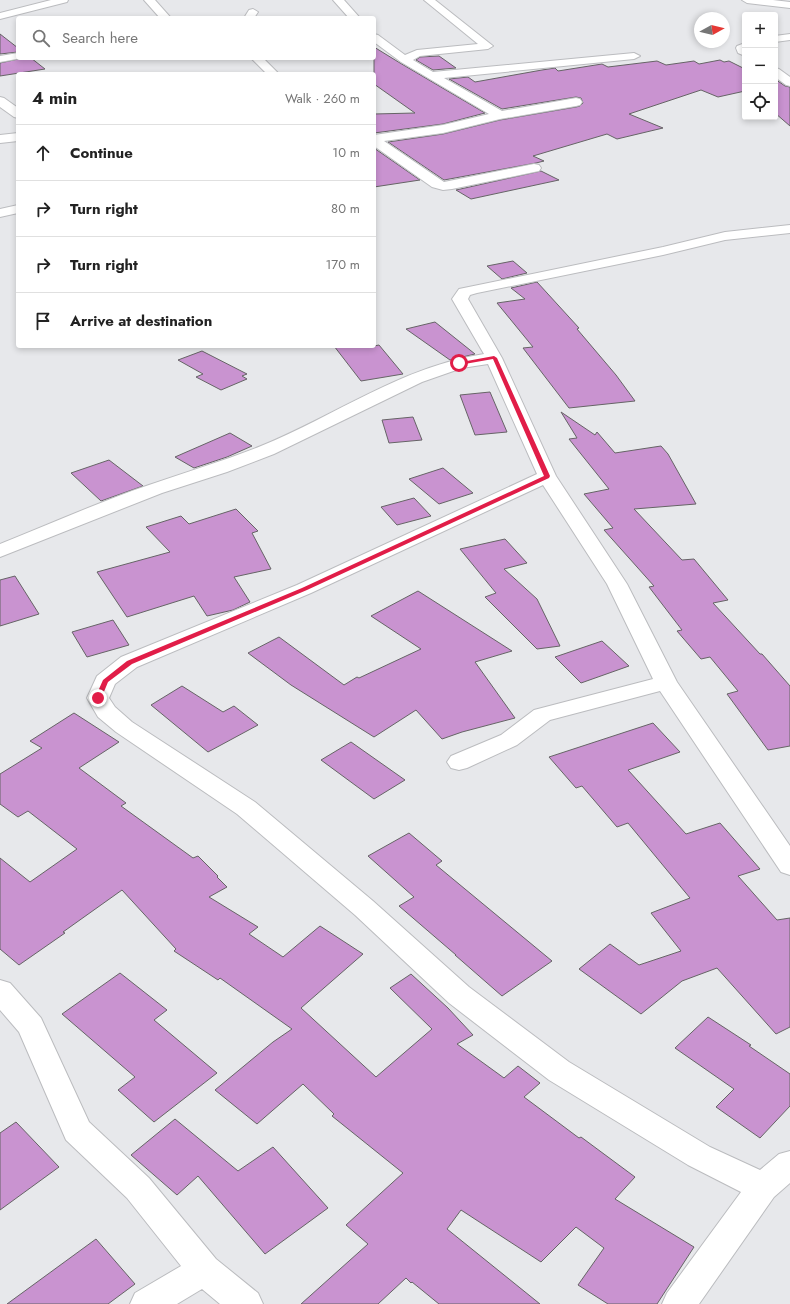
<!DOCTYPE html>
<meta charset="utf-8">
<style>
body{margin:0;font-family:Jost,sans-serif;background:#f6f6f6;color:#222}
.controls{position:absolute;right:12px;top:12px;display:grid;overflow:hidden;border-radius:4px;box-shadow:0 2px 6px #0003}
.controls button{width:36px;height:36px;display:grid;place-items:center;padding:0;border:0;border-bottom:1px solid #e0e0e0;background:#fff;color:#222;font:20px sans-serif}
.compass{position:absolute;left:694px;top:12px;width:36px;height:36px;border-radius:50%;background:#fff;box-shadow:0 2px 6px #0003;rotate:82deg}
.stop{position:absolute;width:12px;height:12px;margin:-9px;border:3px solid #e11d48;border-radius:50%;background:#fff}
.stop.end{background:#e11d48;border-color:#fff;box-shadow:0 1px 4px #0008}
.list{margin:0;padding:0;list-style:none}
h2{display:flex;justify-content:space-between;align-items:center;height:52px;margin:0;padding:0 16px;font-size:17px}
h2 small{font-size:13px;font-weight:400;color:#767676}
.list li{display:grid;grid-template-columns:26px 1fr auto;gap:12px;align-items:center;box-sizing:border-box;height:56px;padding:0 16px;border-top:1px solid #e0e0e0}
.list b{display:block;font-size:15px;white-space:nowrap}
.list em{font-size:13px;font-style:normal;color:#767676}
.icon{flex:none;width:22px;height:22px;fill:none;stroke:currentColor;stroke-width:2;stroke-linecap:round;stroke-linejoin:round}
.map{position:relative;flex:none;width:790px;height:1304px;overflow:hidden}
.search{position:absolute;background:#fff;box-shadow:0 2px 6px #0003;left:16px;top:16px;width:360px;height:44px;display:flex;align-items:center;gap:10px;box-sizing:border-box;padding:0 14px;border-radius:4px;color:#767676;font-size:15px}
.panel{position:absolute;background:#fff;box-shadow:0 2px 6px #0003;left:16px;top:72px;width:360px;height:276px;border-radius:4px}
.map>svg:first-child{display:block}
.building{fill:#c993d0;stroke:#666466}
.lines{fill:none;stroke-linecap:round;stroke-linejoin:round}
.minor-casing{stroke:#bbbcbf;stroke-width:2}
.minor{fill:#fff;fill-rule:evenodd}
.route{fill:#e11d48}
</style>
<div class="map">
<svg width="790" height="1304" viewBox="0 0 790 1304">
<rect width="100%" height="100%" fill="#e7e8eb"/>
<path class="building" d="M 0,34 L 18,48 L 18,52 L 0,54 Z
M 374,47 L 400,63 L 485,113 L 443,124 L 374,133 L 374,114 L 415,113 L 374,84 Z
M 439,56 L 456,68 L 433,70 L 416,60 L 420,57 Z
M 23,58 L 31,58 L 45,69 L 0,76 L 0,63 Z
M 720,60 L 724,62 L 729,61 L 745,69 L 745,91 L 718,97 L 701,90 L 629,114 L 663,128 L 617,139 L 607,134 L 533,156 L 544,161 L 536,163 L 444,180 L 388,142 L 443,134 L 500,120 L 576,107 L 580,106 L 583,103 L 581,98 L 576,97 L 502,109 L 449,79 L 468,77 L 475,82 L 542,70 L 555,68 L 558,71 L 602,64 L 608,67 L 657,61 L 666,65 L 694,61 L 699,64 Z
M 775,79 L 785,86 L 790,87 L 790,126 L 775,113 Z
M 374,148 L 420,180 L 374,187 Z
M 541,171 L 559,180 L 471,199 L 456,190 Z
M 513,261 L 527,273 L 502,279 L 487,266 Z
M 537,282 L 579,328 L 577,329 L 616,375 L 635,401 L 569,408 L 523,348 L 533,347 L 497,303 L 525,299 L 511,288 Z
M 435,322 L 475,354 L 450,360 L 406,329 Z
M 379,345 L 403,374 L 361,381 L 334,346 L 374,346 Z
M 202,351 L 247,374 L 242,376 L 247,379 L 221,390 L 196,377 L 203,374 L 178,360 Z
M 490,392 L 507,432 L 475,435 L 460,395 Z
M 561,412 L 595,435 L 597,432 L 615,453 L 661,446 L 668,454 L 696,504 L 634,509 L 682,560 L 694,559 L 728,600 L 713,603 L 760,654 L 762,654 L 790,686 L 790,746 L 768,750 L 727,694 L 738,691 L 710,657 L 701,659 L 677,631 L 682,630 L 649,587 L 654,586 L 604,530 L 613,528 L 584,494 L 609,489 L 569,439 L 577,438 Z
M 413,417 L 422,440 L 389,443 L 382,420 Z
M 230,433 L 252,446 L 227,457 L 194,468 L 175,457 Z
M 109,460 L 143,486 L 101,501 L 71,473 Z
M 443,468 L 473,493 L 439,504 L 409,479 Z
M 414,498 L 431,516 L 397,525 L 381,507 Z
M 236,509 L 258,531 L 252,533 L 271,569 L 234,577 L 250,602 L 233,610 L 207,616 L 194,596 L 127,617 L 97,572 L 170,552 L 146,527 L 181,516 L 189,524 Z
M 505,539 L 527,563 L 504,569 L 537,599 L 560,646 L 537,649 L 485,597 L 496,593 L 460,549 Z
M 15,576 L 39,614 L 0,626 L 0,580 Z
M 418,591 L 512,651 L 475,662 L 515,718 L 462,732 L 442,739 L 416,710 L 374,737 L 291,685 L 248,653 L 279,637 L 344,685 L 357,677 L 359,678 L 421,649 L 371,616 Z
M 113,620 L 129,645 L 87,657 L 72,632 Z
M 602,641 L 629,666 L 581,683 L 555,657 Z
M 182,686 L 223,712 L 234,706 L 258,725 L 208,752 L 151,705 Z
M 74,713 L 119,742 L 79,768 L 126,803 L 121,806 L 193,858 L 198,856 L 218,876 L 217,877 L 227,887 L 209,897 L 258,927 L 249,934 L 283,957 L 320,926 L 363,954 L 301,1008 L 376,1077 L 432,1029 L 390,988 L 411,974 L 448,1008 L 473,1035 L 457,1044 L 504,1078 L 518,1066 L 540,1083 L 524,1097 L 579,1138 L 581,1137 L 635,1177 L 615,1199 L 694,1247 L 657,1304 L 608,1304 L 578,1285 L 604,1248 L 576,1227 L 541,1262 L 461,1210 L 447,1229 L 540,1304 L 439,1304 L 412,1282 L 411,1283 L 406,1278 L 378,1304 L 301,1304 L 368,1244 L 346,1225 L 403,1173 L 332,1116 L 334,1114 L 303,1084 L 257,1124 L 215,1090 L 273,1042 L 292,1029 L 220,978 L 218,980 L 174,951 L 176,949 L 122,890 L 63,932 L 65,933 L 19,965 L 0,949 L 0,858 L 30,882 L 77,849 L 28,811 L 18,817 L 0,804 L 0,774 L 42,748 L 30,741 Z
M 653,723 L 680,752 L 628,770 L 686,834 L 720,823 L 760,869 L 738,876 L 777,920 L 790,918 L 790,1027 L 776,1034 L 717,968 L 682,981 L 641,1014 L 579,969 L 610,944 L 639,965 L 681,951 L 651,913 L 690,898 L 628,823 L 617,827 L 582,786 L 576,788 L 549,757 Z
M 351,742 L 405,780 L 374,799 L 321,760 Z
M 409,833 L 442,861 L 436,865 L 552,961 L 502,996 L 455,955 L 456,955 L 399,906 L 414,897 L 368,856 Z
M 120,973 L 167,1010 L 154,1020 L 217,1073 L 154,1122 L 118,1090 L 135,1077 L 62,1014 Z
M 708,1017 L 751,1045 L 749,1046 L 790,1074 L 790,1106 L 760,1138 L 716,1107 L 734,1089 L 675,1048 Z
M 175,1119 L 238,1171 L 273,1147 L 328,1208 L 265,1254 L 198,1176 L 177,1195 L 131,1155 Z
M 16,1122 L 59,1167 L 0,1210 L 0,1133 Z
M 96,1239 L 135,1284 L 108,1304 L 7,1304 Z"/>
<g class="lines">
<g class="minor-casing">
<path id="minor" d="M 51,0 L 68,0 L 67,2 L 0,19 L 0,13 Z
M 144,0 L 155,0 L 171,18 L 160,18 Z
M 333,0 L 344,0 L 360,18 L 349,18 Z
M 424,0 L 435,0 L 493,46 L 488,49 L 420,56 L 413,60 L 433,72 L 634,53 L 640,56 L 634,59 L 444,78 L 502,111 L 576,98 L 580,99 L 582,102 L 580,105 L 576,106 L 500,119 L 443,133 L 384,141 L 444,182 L 534,164 L 539,165 L 541,168 L 539,171 L 534,172 L 452,189 L 443,190 L 432,187 L 374,146 L 374,135 L 443,125 L 489,114 L 401,62 L 374,42 L 374,34 L 378,35 L 405,55 L 417,50 L 478,44 Z
M 742,0 L 773,0 L 790,2 L 790,8 L 747,3 Z
M 253,9 L 258,12 L 254,18 L 244,18 L 249,10 Z
M 790,34 L 790,40 L 775,42 L 775,36 Z
M 745,43 L 745,56 L 738,53 L 736,48 L 737,46 Z
M 18,53 L 18,58 L 22,58 L 0,62 L 0,56 Z
M 251,58 L 263,58 L 279,74 L 267,74 Z
M 775,68 L 779,69 L 790,77 L 790,86 L 786,85 L 775,77 Z
M 0,97 L 4,98 L 18,108 L 18,118 L 14,117 L 0,107 Z
M 18,133 L 18,141 L 0,143 L 0,135 Z
M 18,205 L 18,213 L 0,217 L 0,209 Z
M 790,225 L 790,233 L 725,240 L 663,255 L 477,293 L 470,295 L 468,299 L 502,358 L 556,476 L 627,584 L 677,682 L 790,846 L 790,875 L 781,872 L 660,691 L 550,720 L 517,745 L 467,768 L 459,770 L 451,768 L 447,762 L 451,756 L 501,735 L 534,710 L 653,679 L 607,584 L 543,485 L 311,593 L 137,667 L 115,684 L 109,698 L 115,707 L 132,722 L 255,802 L 373,901 L 469,987 L 569,1062 L 710,1147 L 760,1170 L 779,1154 L 790,1151 L 790,1183 L 774,1197 L 699,1304 L 662,1304 L 667,1293 L 741,1192 L 688,1165 L 549,1080 L 449,1003 L 355,915 L 237,814 L 116,732 L 98,717 L 87,698 L 97,676 L 121,657 L 297,585 L 537,474 L 488,364 L 462,368 L 422,382 L 274,454 L 227,472 L 162,493 L 0,557 L 0,544 C 50,524 99,502 149,485 C 186,472 224,461 261,446 C 335,416 403,366 484,354 L 452,299 L 459,289 L 663,247 L 725,232 Z
M 0,980 L 10,983 L 41,1018 L 89,1122 L 149,1178 L 216,1259 L 258,1293 L 263,1304 L 220,1304 L 202,1289 L 177,1304 L 130,1304 L 135,1293 L 181,1266 L 127,1198 L 66,1140 L 19,1032 L 0,1010 Z"/>
</g>
<use href="#minor" class="minor"/>
</g>
<path class="route" d="M 494,356 L 497,358 L 550,476 L 549,478 L 307,590 L 132,664 L 108,682 L 101,699 L 96,699 L 95,698 L 103,680 L 127,661 L 302,588 L 544,476 L 493,359 L 459,365 L 456,363 Z"/>
</svg>
<div class="controls">
<button>+</button>
<button>−</button>
<button><svg class="icon" aria-label="locate" viewBox="0 0 24 24"><circle cx="12" cy="12" r="6"/><path d="M12 2v4M12 18v4M2 12h4M18 12h4"/></svg></button>
</div>
<svg class="compass" viewBox="-18 -18 36 36"><path d="M0-13l5 13h-10z" fill="#e53935"/><path d="M0 13l5-13h-10z" fill="#767676"/></svg>
<div class="stop" style="left:459px;top:363px"></div>
<div class="stop end" style="left:98px;top:698px"></div>
<div class="search"><svg class="icon" aria-label="search" viewBox="0 0 24 24"><circle cx="10" cy="10" r="6"/><path d="M15 15l6 6"/></svg>Search here</div>
<section class="panel">
<h2>4 min<small>Walk · 260 m</small></h2>
<ul class="list">
<li><svg class="icon" aria-label="ahead" viewBox="0 0 24 24"><path d="M12 20V5M6 11l6-6 6 6"/></svg><div><b>Continue</b></div><em>10 m</em></li>
<li><svg class="icon" aria-label="right" viewBox="0 0 24 24"><path d="M7 20v-9h11M14 6l5 5-5 5"/></svg><div><b>Turn right</b></div><em>80 m</em></li>
<li><svg class="icon" aria-label="right" viewBox="0 0 24 24"><path d="M7 20v-9h11M14 6l5 5-5 5"/></svg><div><b>Turn right</b></div><em>170 m</em></li>
<li><svg class="icon" aria-label="arrive" viewBox="0 0 24 24"><path d="M6 21V4h12l-3 4 3 4H6"/></svg><div><b>Arrive at destination</b></div></li>
</ul>
</section>
</div>
